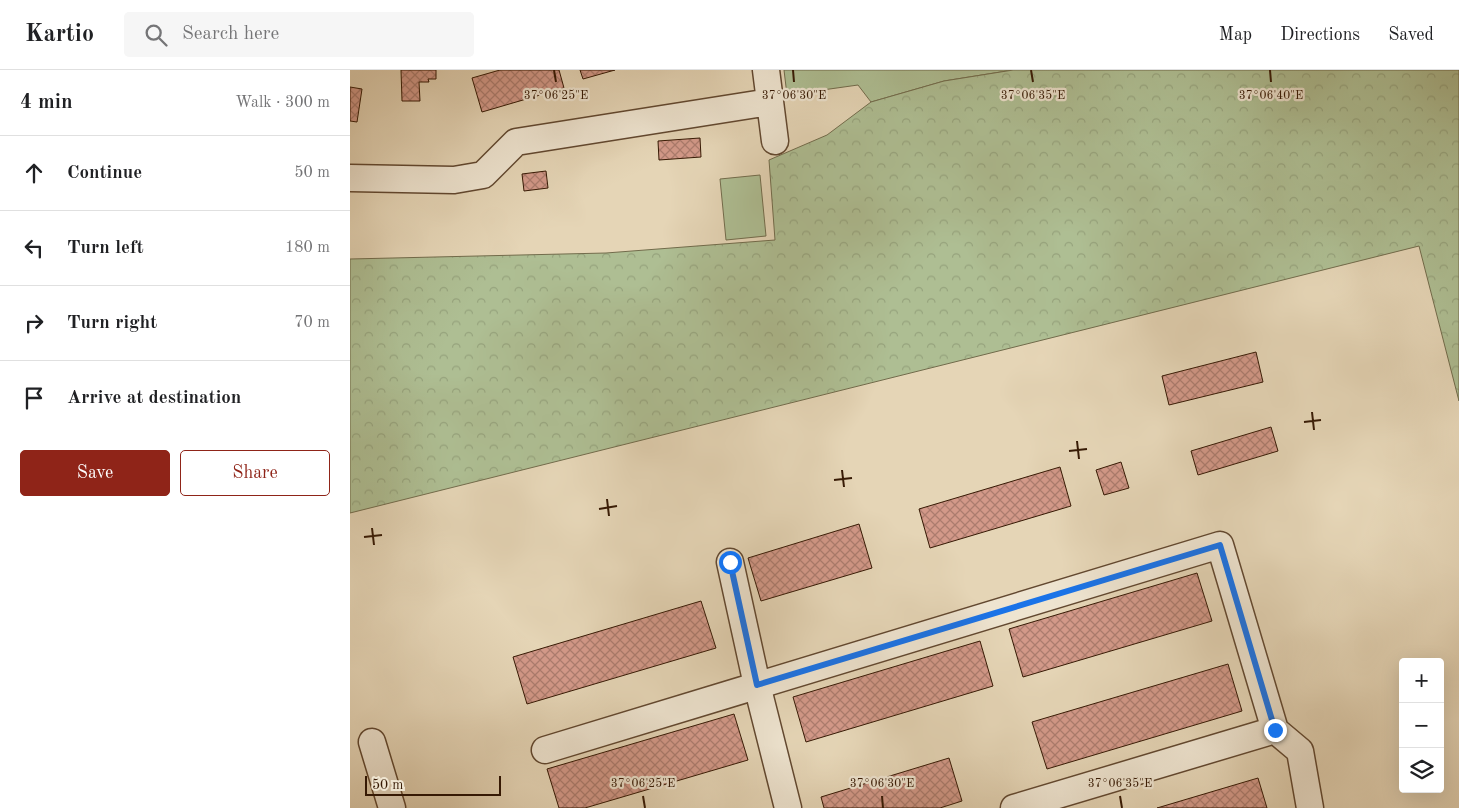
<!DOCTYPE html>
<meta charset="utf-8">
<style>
body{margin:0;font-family:"Old Standard TT",serif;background:#f6f6f6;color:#202124}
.controls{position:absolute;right:15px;bottom:15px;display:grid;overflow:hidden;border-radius:5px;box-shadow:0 5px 20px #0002}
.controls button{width:45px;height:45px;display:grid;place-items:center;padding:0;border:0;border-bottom:1px solid #e0e0e0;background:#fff;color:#202124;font:25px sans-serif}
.scale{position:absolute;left:15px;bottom:12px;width:136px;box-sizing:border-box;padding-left:5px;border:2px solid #361904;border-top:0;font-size:14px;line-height:18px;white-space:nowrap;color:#361904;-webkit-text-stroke:4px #eee4d0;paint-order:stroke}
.stop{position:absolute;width:15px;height:15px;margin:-11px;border:4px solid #1a73e8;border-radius:50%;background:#fff}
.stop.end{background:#1a73e8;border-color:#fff;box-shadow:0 1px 5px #0008}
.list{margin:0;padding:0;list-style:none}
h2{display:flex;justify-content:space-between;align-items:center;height:65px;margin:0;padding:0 20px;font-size:21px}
h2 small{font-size:16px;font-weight:400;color:#757577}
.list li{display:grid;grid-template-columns:32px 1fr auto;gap:15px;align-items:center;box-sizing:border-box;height:75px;padding:0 20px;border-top:1px solid #e0e0e0}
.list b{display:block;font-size:19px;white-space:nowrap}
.list em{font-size:16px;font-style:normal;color:#757577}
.actions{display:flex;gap:10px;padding:15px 20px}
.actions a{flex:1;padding:11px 0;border:1px solid #8f2418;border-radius:5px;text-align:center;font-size:18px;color:#8f2418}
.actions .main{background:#8f2418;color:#fff}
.icon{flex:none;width:28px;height:28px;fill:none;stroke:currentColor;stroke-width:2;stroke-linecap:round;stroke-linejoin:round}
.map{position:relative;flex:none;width:1109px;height:738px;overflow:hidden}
header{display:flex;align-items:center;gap:30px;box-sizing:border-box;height:70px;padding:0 25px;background:#fff;border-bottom:1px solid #e0e0e0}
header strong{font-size:24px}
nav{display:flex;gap:28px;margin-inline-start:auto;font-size:18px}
.search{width:350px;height:45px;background:#f6f6f6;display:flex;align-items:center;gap:12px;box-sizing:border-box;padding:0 18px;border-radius:5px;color:#757577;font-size:19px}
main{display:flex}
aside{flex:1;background:#fff}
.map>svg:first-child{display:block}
.grass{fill:#aebe93;stroke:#726c4c}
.forest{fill:url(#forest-crowns);stroke:#726c4c}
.building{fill:url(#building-cross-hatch);stroke:#361904}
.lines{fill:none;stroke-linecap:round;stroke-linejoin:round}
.minor-casing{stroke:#624830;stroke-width:29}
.minor{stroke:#eee4d0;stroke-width:26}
.route{stroke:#1a73e8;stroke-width:6}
.ticks{fill:none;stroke:#361904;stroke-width:2}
.ticks-label{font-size:12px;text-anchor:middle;fill:#361904;stroke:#eee4d0;stroke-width:4.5;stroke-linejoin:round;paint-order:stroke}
</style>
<header>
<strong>Kartio</strong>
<div class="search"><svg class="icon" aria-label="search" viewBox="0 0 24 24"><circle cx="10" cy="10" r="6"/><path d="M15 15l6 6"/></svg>Search here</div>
<nav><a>Map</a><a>Directions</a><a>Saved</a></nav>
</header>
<main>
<aside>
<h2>4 min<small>Walk · 300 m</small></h2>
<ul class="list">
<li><svg class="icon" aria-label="ahead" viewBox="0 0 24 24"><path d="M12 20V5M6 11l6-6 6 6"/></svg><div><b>Continue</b></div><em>50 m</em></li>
<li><svg class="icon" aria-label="left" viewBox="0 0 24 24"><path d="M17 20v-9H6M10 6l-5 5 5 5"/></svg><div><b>Turn left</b></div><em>180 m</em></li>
<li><svg class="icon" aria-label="right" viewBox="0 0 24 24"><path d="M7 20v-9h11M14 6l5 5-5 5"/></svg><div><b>Turn right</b></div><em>70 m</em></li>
<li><svg class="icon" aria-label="arrive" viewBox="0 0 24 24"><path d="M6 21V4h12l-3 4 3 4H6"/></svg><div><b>Arrive at destination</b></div></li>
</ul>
<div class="actions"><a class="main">Save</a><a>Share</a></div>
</aside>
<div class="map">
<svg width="1109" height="738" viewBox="0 0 1109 738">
<defs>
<pattern id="forest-crowns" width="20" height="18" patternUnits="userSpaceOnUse" patternTransform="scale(1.25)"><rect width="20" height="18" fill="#aebe93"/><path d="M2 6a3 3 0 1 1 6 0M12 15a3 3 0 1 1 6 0" fill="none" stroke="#96a37d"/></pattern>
<pattern id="building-cross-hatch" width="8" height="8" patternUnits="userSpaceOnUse" patternTransform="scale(1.25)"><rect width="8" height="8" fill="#d39989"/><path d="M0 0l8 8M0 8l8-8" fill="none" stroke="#ac7c6e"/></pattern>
</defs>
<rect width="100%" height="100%" fill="#e5d5b6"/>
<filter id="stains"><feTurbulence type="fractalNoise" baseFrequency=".004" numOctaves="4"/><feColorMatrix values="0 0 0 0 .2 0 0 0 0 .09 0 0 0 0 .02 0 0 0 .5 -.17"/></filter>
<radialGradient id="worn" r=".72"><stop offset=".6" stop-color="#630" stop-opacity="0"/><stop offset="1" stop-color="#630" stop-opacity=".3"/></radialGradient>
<path class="grass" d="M 434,0 L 663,0 L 594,11 L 521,32 L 508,15 L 437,25 Z
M 410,105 L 416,166 L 376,170 L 370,109 Z"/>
<path class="forest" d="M 663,0 L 1109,0 L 1109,331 L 1069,176 L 0,443 L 0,189 L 256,183 L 425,170 L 419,90 L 477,65 L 521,32 L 594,11 Z"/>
<path class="building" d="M 51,0 L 86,0 L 86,9 L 78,9 L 79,12 L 69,12 L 70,31 L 52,31 Z
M 150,0 L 209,0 L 214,18 L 132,42 L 122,8 Z
M 230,0 L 265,0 L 233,9 Z
M 0,17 L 12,19 L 7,52 L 0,51 Z
M 350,68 L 351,87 L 309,90 L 308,71 Z
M 196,101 L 198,118 L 174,121 L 172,104 Z
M 906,282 L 913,312 L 819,335 L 812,306 Z
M 921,357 L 928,381 L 848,405 L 841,381 Z
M 771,392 L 779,418 L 754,425 L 746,400 Z
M 710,397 L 721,436 L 580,478 L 569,439 Z
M 509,454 L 522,498 L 411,531 L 398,488 Z
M 847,503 L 862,551 L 673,607 L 659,559 Z
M 351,531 L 366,578 L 177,634 L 163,587 Z
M 630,571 L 643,616 L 456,672 L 443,627 Z
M 878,594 L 892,641 L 697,699 L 682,652 Z
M 384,644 L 398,690 L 235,738 L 209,738 L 197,699 Z
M 599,688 L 612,731 L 590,738 L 474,738 L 471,727 Z
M 908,708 L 917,738 L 807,738 Z"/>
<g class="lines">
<g class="minor-casing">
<path id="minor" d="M 416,0 L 425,71
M 0,108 L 104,110 L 133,105 L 166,72 L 407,34
M 380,492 L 407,615 L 438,738
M 925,660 L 950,681 L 960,738
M 22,672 L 42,738
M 195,680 L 870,475 L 925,660 L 664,738"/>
</g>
<use href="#minor" class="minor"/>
</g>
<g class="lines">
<path class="route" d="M 380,492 L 407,615 L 870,475 L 925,660"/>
</g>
<path class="ticks" d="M 204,0 L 206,12M 443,0 L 444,12M 681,0 L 683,12M 920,0 L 921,12M 962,342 L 964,360M 954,352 L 971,350M 727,371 L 729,389M 719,381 L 737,379M 492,400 L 494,417M 484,410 L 502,408M 257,429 L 259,446M 249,439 L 267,436M 22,458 L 24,475M 14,467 L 32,465M 293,726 L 295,738M 532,726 L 533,738M 770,726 L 772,738"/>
<g class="ticks-label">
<text x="206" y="29">37°06'25"E</text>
<text x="444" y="29">37°06'30"E</text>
<text x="683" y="29">37°06'35"E</text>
<text x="921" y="29">37°06'40"E</text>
<text x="293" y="717">37°06'25"E</text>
<text x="532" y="717">37°06'30"E</text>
<text x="770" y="717">37°06'35"E</text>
</g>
<rect width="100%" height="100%" filter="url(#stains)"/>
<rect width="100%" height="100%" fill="url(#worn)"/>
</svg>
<div class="controls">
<button>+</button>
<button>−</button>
<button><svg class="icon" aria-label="layers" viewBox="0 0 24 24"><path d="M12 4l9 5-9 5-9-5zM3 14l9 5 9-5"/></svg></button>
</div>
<div class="scale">50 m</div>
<div class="stop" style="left:380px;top:492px"></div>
<div class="stop end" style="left:925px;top:660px"></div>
</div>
</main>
